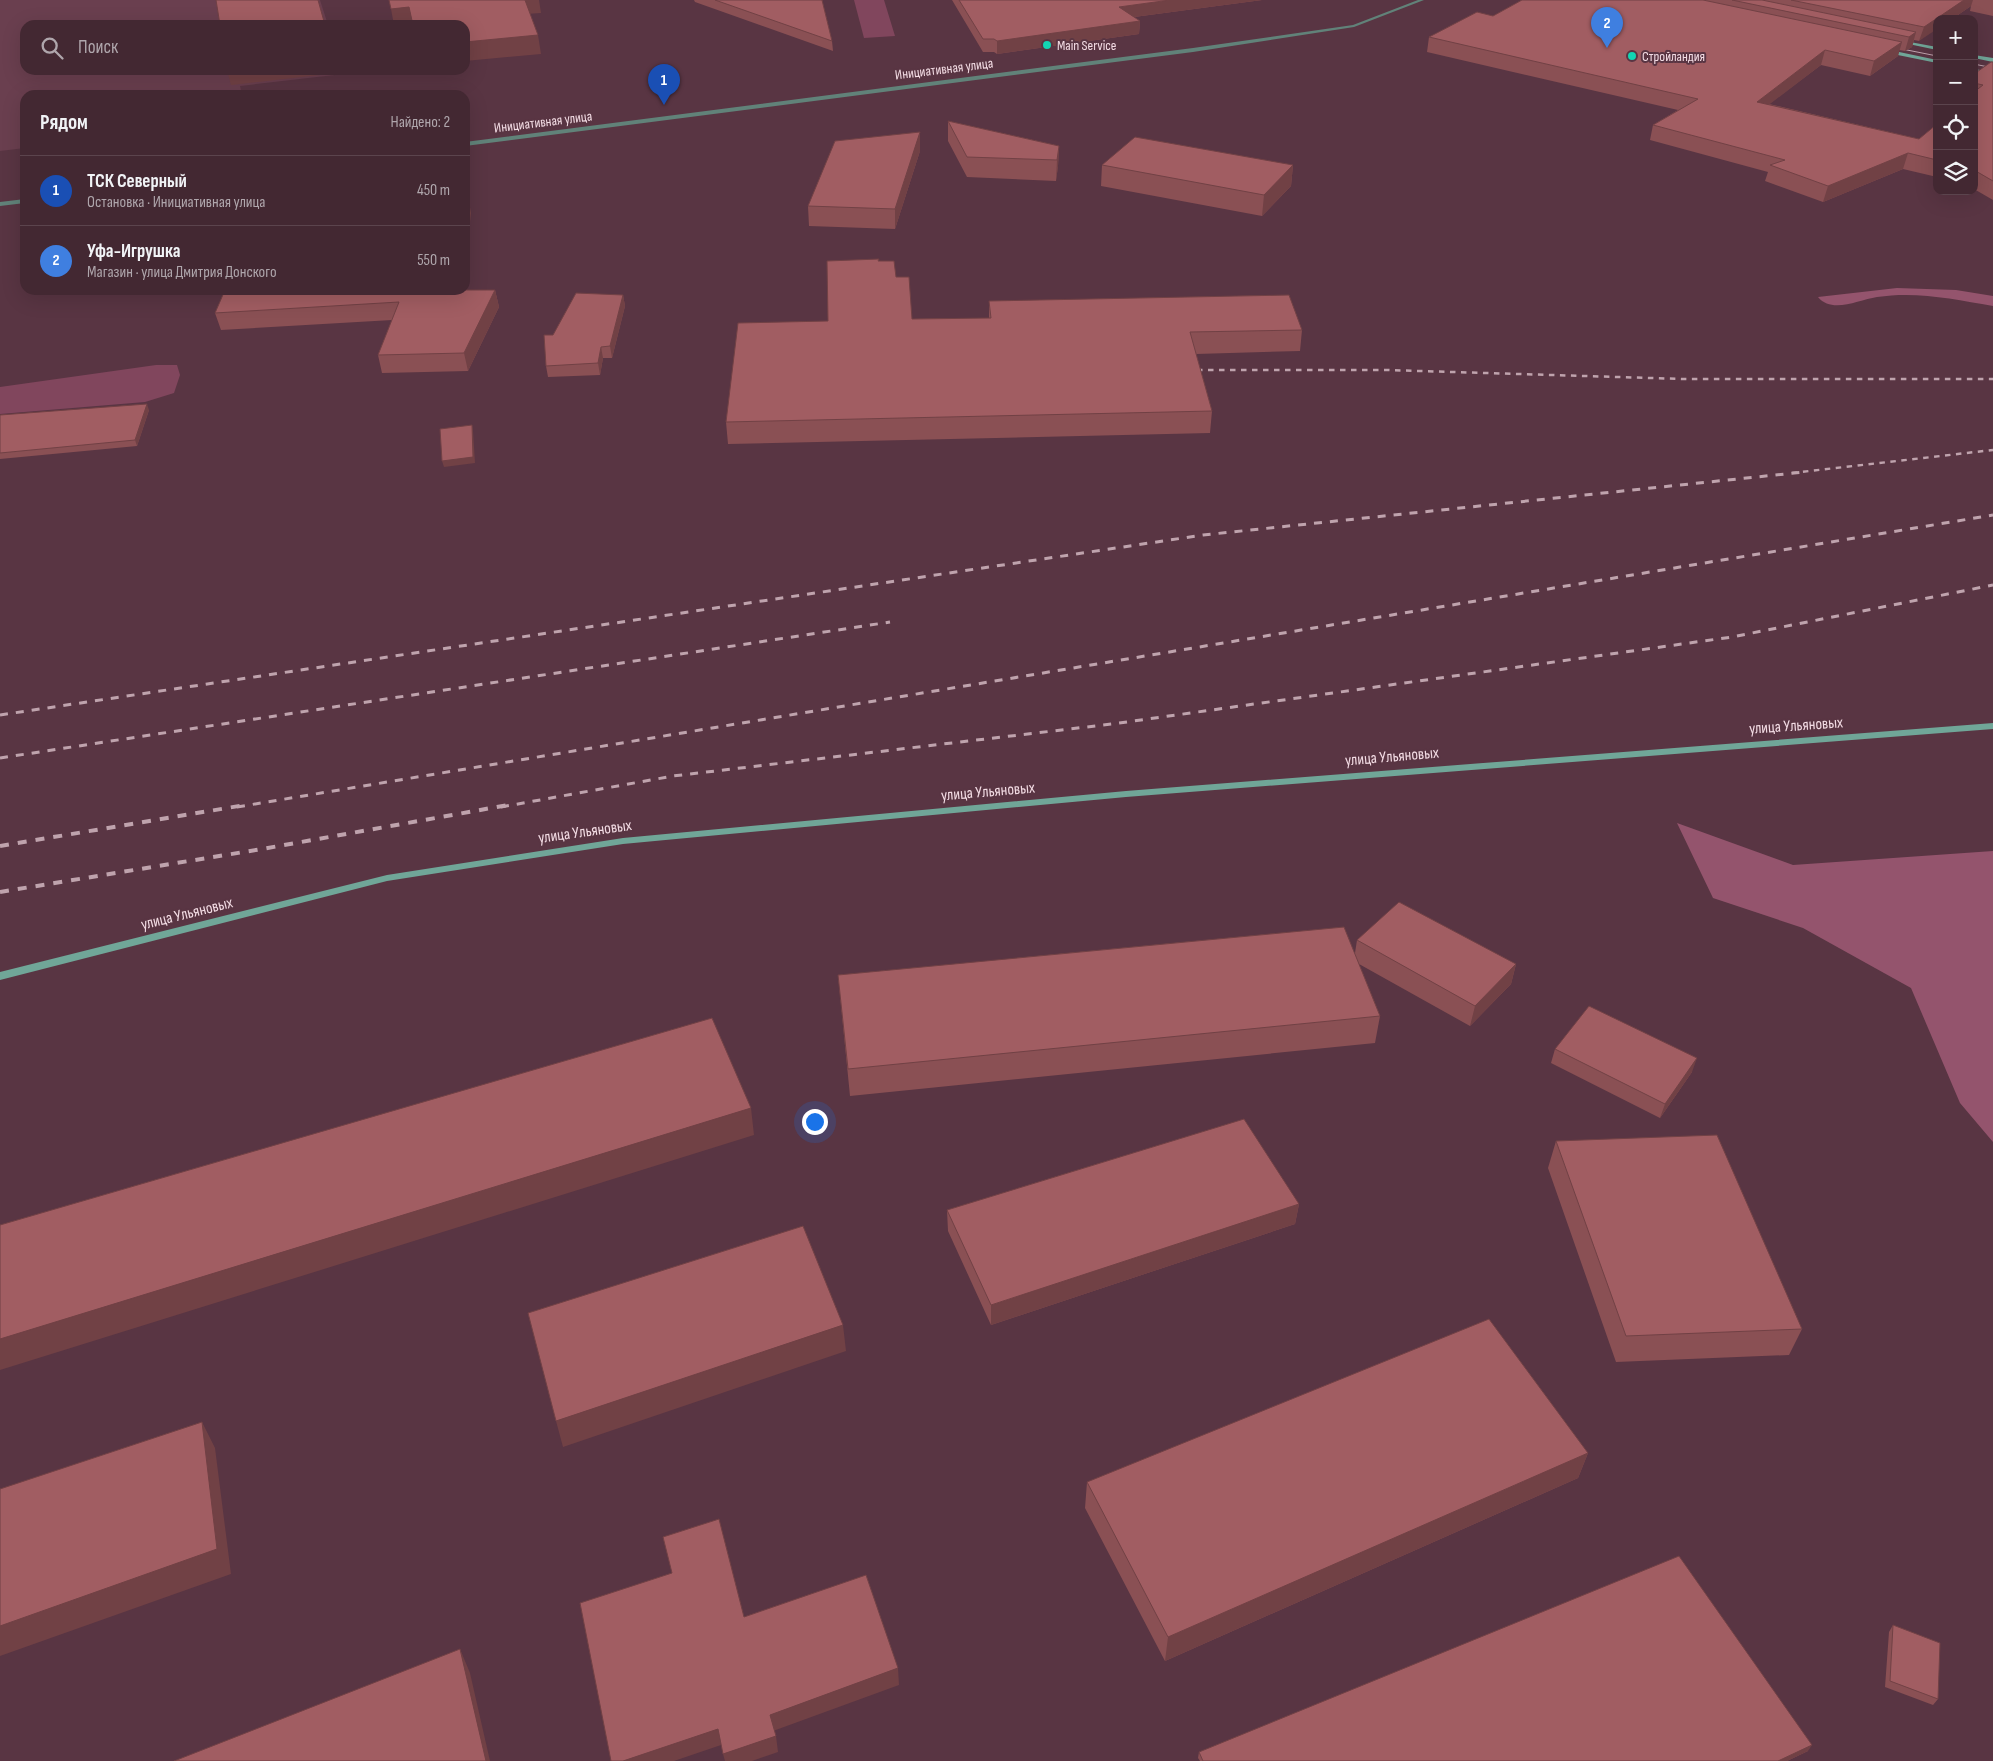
<!DOCTYPE html>
<html lang="ru">
<meta charset="utf-8">
<style>
body{margin:0;font-family:"Sofia Sans Condensed",sans-serif;background:#4d343e;color:#f1f3f6}
.controls{position:absolute;right:15px;top:15px;display:grid;overflow:hidden;border-radius:10px;box-shadow:0 5px 20px #0002}
.controls button{width:45px;height:45px;display:grid;place-items:center;padding:0;border:0;border-bottom:1px solid #5b444d;background:#432832;color:#f1f3f6;font:25px sans-serif}
.you{position:absolute;left:814px;top:1121px;width:18px;height:18px;margin:-12px;border:4px solid #fff;border-radius:50%;background:#1a73e8;box-shadow:0 0 0 8px #1a73e833}
.badge{display:grid;place-items:center;width:32px;height:32px;border-radius:50%;background:#8bbbb9;color:#fff;font-size:16px;font-weight:700}
.pin{position:absolute;translate:-50% -41px;filter:drop-shadow(0 1px 2px #0008)}
.pin::after{content:'';position:absolute;top:26px;width:18px;height:15px;background:inherit;clip-path:polygon(0 0,100% 0,50% 100%)}
.list{margin:0;padding:0;list-style:none}
h2{display:flex;justify-content:space-between;align-items:center;height:65px;margin:0;padding:0 20px;font-size:21px}
h2 small{font-size:16px;font-weight:400;color:#afa6ac}
.list li{display:grid;grid-template-columns:32px 1fr auto;gap:15px;align-items:center;box-sizing:border-box;height:70px;padding:0 20px;border-top:1px solid #5b444d}
.list b{display:block;font-size:19px;white-space:nowrap}
.list p{margin:0;font-size:16px;white-space:nowrap;color:#afa6ac}
.list em{font-size:16px;font-style:normal;color:#afa6ac}
.icon{flex:none;width:28px;height:28px;fill:none;stroke:currentColor;stroke-width:2;stroke-linecap:round;stroke-linejoin:round}
.map{position:relative;flex:none;width:1993px;height:1761px;overflow:hidden}
.search{position:absolute;background:#432832;box-shadow:0 5px 20px #0002;left:20px;top:20px;width:450px;height:55px;display:flex;align-items:center;gap:12px;box-sizing:border-box;padding:0 18px;border-radius:15px;color:#afa6ac;font-size:19px}
.panel{position:absolute;background:#432832;box-shadow:0 5px 20px #0002;left:20px;top:90px;width:450px;height:205px;border-radius:15px}
.map>svg:first-child{display:block}
.built{fill:#6a3f4f}
.green{fill:#81465d}
.forest{fill:#94546d}
.lines{fill:none;stroke-linecap:round;stroke-linejoin:round}
.street{fill:#618279;fill-rule:evenodd}
.secondary{fill:#70a698;fill-rule:evenodd}
.tram{stroke:#bfa3ad;stroke-width:1}
.rail-far2{stroke:#bfa3ad;stroke-width:2.5;stroke-dasharray:5.5 5.5;stroke-linecap:butt}
.rail-far1{stroke:#bfa3ad;stroke-width:3;stroke-dasharray:8 8;stroke-linecap:butt}
.rail{stroke:#bfa3ad;stroke-width:4;stroke-dasharray:9 9;stroke-linecap:butt}
.wall{fill:#8a5054}
.shaded-wall{fill:#714145}
.building{fill:#a15d62;stroke:#714145}
.poi-dot{fill:#13d5b3;stroke:#593543;stroke-width:2}
.labels{text-anchor:middle;dominant-baseline:central;stroke-width:4;stroke-linejoin:round;paint-order:stroke}
.far-poi-label{font-size:14px;fill:#f3dce4;stroke:#593543;text-anchor:start}
.far-street-label{font-size:14px;fill:#f3dce4;stroke:#593543}
.street-label{font-size:16px;fill:#f3dce4;stroke:#593543}
</style>
<div class="map">
<svg width="1993" height="1761" viewBox="0 0 1993 1761">
<rect width="100%" height="100%" fill="#593543"/>
<path class="built" d="M 0,0 L 320,0 L 328,25 L 25,25 L 25,70 L 342,70 L 343,74 L 240,86 L 242,95 L 25,95 L 25,148 L 0,151 Z"/>
<path class="green" d="M 854,0 L 884,0 L 895,36 L 864,38 Z
M 156,365 L 177,365 L 180,375 L 174,393 L 145,402 L 0,414 L 0,387 Z"/>
<path class="forest" d="M 1897,288 L 1956,290 L 1993,296 L 1993,306 C 1954,299 1916,291 1877,297 C 1858,300 1832,314 1818,297 Z
M 1677,823 L 1793,865 L 1993,851 L 1993,1142 L 1960,1103 L 1911,988 L 1803,928 L 1713,898 Z"/>
<g class="lines">
<path class="street" d="M 1418,0 L 1424,0 L 1354,27 L 1193,52 L 465,146 L 465,142 L 1193,48 L 1353,25 Z
M 25,199 L 25,203 L 0,206 L 0,202 Z"/>
<path class="secondary" d="M 1899,40 L 1937,47 L 1937,50 L 1899,42 Z
M 1885,49 L 1937,60 L 1937,63 L 1883,52 Z
M 1974,55 L 1993,58 L 1993,62 L 1974,58 Z
M 1974,69 L 1993,72 L 1993,76 L 1974,72 Z
M 1993,723 L 1993,729 L 1126,797 L 623,844 L 387,881 L 0,980 L 0,972 L 387,875 L 623,838 L 1126,791 Z"/>
<path class="tram" d="M 1892,47 L 1937,56
M 1974,64 L 1993,68"/>
<path class="rail-far2" d="M 1186,370 L 1386,370 L 1683,379 L 1993,379
M 1792,473 L 1993,450"/>
<path class="rail-far1" d="M 0,715 L 1203,535 L 1804,472
M 0,758 L 890,622
M 237,807 L 1993,515
M 501,807 L 673,776 L 1112,724 L 1732,637 L 1993,585"/>
<path class="rail" d="M 0,846 L 245,805
M 0,892 L 262,849 L 508,805"/>
</g>
<path class="wall" d="M 694,0 L 822,0 L 832,41 L 833,51 L 695,2 Z
M 952,0 L 1262,0 L 1134,17 L 1140,21 L 1139,34 L 997,54 L 994,52 L 983,52 Z
M 1522,0 L 1993,0 L 1993,16 L 1970,11 L 1971,6 L 1952,19 L 1937,19 L 1919,41 L 1914,40 L 1912,47 L 1905,51 L 1899,50 L 1898,56 L 1870,76 L 1821,65 L 1769,104 L 1919,139 L 1937,124 L 1937,177 L 1903,169 L 1823,202 L 1765,181 L 1768,172 L 1650,140 L 1653,125 L 1678,110 L 1427,52 L 1429,37 L 1493,16 Z
M 1993,62 L 1993,200 L 1974,189 L 1974,74 Z
M 948,121 L 1059,146 L 1058,166 L 1056,181 L 967,177 L 948,141 Z
M 920,151 L 895,229 L 809,226 L 808,206 Z
M 1102,165 L 1293,165 L 1291,186 L 1262,216 L 1101,186 Z
M 879,259 L 879,261 L 896,277 L 912,319 L 989,318 L 989,301 L 1302,330 L 1300,351 L 1196,354 L 1212,411 L 1210,433 L 728,444 L 726,422 L 828,321 Z
M 495,290 L 499,307 L 468,371 L 382,373 L 378,355 L 392,320 L 221,330 L 215,313 Z
M 623,295 L 625,306 L 612,358 L 603,358 L 600,375 L 548,377 L 546,366 L 553,335 Z
M 149,410 L 137,446 L 0,459 L 0,415 Z
M 1357,940 L 1516,964 L 1511,984 L 1470,1026 L 1359,964 L 1380,1016 L 1375,1043 L 850,1096 L 838,975 L 1355,953 Z
M 1555,1049 L 1692,1072 L 1660,1118 L 1551,1063 Z
M 1556,1141 L 1802,1329 L 1789,1355 L 1616,1362 L 1548,1168 Z
M 1299,1204 L 1295,1224 L 991,1325 L 948,1231 L 947,1210 Z
M 1588,1453 L 1578,1478 L 1165,1661 L 1085,1508 L 1087,1482 Z
M 1893,1625 L 1938,1699 L 1933,1705 L 1885,1687 L 1889,1632 Z
M 1808,1751 L 1787,1761 L 1200,1761 L 1198,1758 L 1199,1752 Z"/>
<path class="shaded-wall" d="M 524,0 L 539,0 L 541,13 L 526,14 Z
M 1170,0 L 1262,0 L 1119,19 L 1119,7 Z
M 1964,0 L 1973,0 L 1971,6 L 1952,19 L 1937,19 L 1937,29 L 1919,41 L 1924,27 Z
M 409,7 L 413,25 L 394,25 L 391,9 Z
M 1140,21 L 1139,34 L 997,54 L 997,41 Z
M 1916,32 L 1912,47 L 1905,51 L 1909,37 Z
M 538,35 L 541,54 L 465,61 L 465,42 Z
M 1902,42 L 1898,56 L 1870,76 L 1874,61 Z
M 1825,50 L 1821,65 L 1753,117 L 1757,102 Z
M 227,70 L 337,70 L 337,73 L 231,85 Z
M 920,132 L 920,151 L 895,229 L 895,209 Z
M 1059,146 L 1058,166 L 1056,181 L 1057,160 Z
M 1908,153 L 1903,169 L 1823,202 L 1828,186 Z
M 1293,165 L 1291,186 L 1262,216 L 1264,195 Z
M 468,196 L 471,213 L 467,249 L 465,258 L 465,221 Z
M 495,290 L 499,307 L 468,371 L 464,353 Z
M 623,295 L 625,306 L 612,358 L 610,346 Z
M 601,347 L 603,358 L 600,375 L 598,363 Z
M 147,404 L 149,410 L 137,446 L 135,440 Z
M 472,425 L 473,431 L 475,463 L 444,467 L 442,461 Z
M 1516,964 L 1511,984 L 1470,1026 L 1475,1006 Z
M 1697,1058 L 1692,1072 L 1660,1118 L 1665,1104 Z
M 751,1108 L 754,1135 L 0,1370 L 0,1339 Z
M 1299,1204 L 1295,1224 L 991,1325 L 991,1305 Z
M 843,1325 L 846,1351 L 563,1447 L 556,1421 Z
M 202,1422 L 215,1448 L 231,1574 L 0,1656 L 0,1626 Z
M 1588,1453 L 1578,1478 L 1165,1661 L 1168,1637 Z
M 460,1649 L 470,1673 L 490,1761 L 486,1761 Z
M 898,1668 L 899,1685 L 773,1731 L 770,1715 Z
M 718,1729 L 721,1745 L 674,1761 L 623,1761 Z
M 776,1736 L 778,1752 L 752,1761 L 725,1761 L 723,1754 Z
M 1812,1745 L 1808,1751 L 1787,1761 L 1778,1761 Z"/>
<path class="building" d="M 216,0 L 318,0 L 325,25 L 220,25 Z
M 389,0 L 525,0 L 538,35 L 465,42 L 465,25 L 413,25 L 409,7 L 391,9 Z
M 715,0 L 822,0 L 832,41 Z
M 959,0 L 1170,0 L 1119,7 L 1140,21 L 997,41 L 994,39 L 983,39 Z
M 1522,0 L 1703,0 L 1902,42 L 1874,61 L 1825,50 L 1757,102 L 1919,139 L 1937,124 L 1937,160 L 1908,153 L 1828,186 L 1770,165 L 1785,160 L 1653,125 L 1698,99 L 1429,37 L 1477,12 L 1493,16 Z
M 1732,0 L 1762,0 L 1916,32 L 1909,37 Z
M 1791,0 L 1964,0 L 1924,27 Z
M 1991,62 L 1993,62 L 1993,181 L 1974,170 L 1974,92 L 1983,85 L 1974,83 L 1974,74 Z
M 948,121 L 1059,146 L 1057,160 L 967,157 Z
M 920,132 L 895,209 L 808,206 L 835,141 Z
M 1135,137 L 1293,165 L 1264,195 L 1102,165 Z
M 468,196 L 465,221 L 465,197 Z
M 879,259 L 878,261 L 894,261 L 896,277 L 909,277 L 912,319 L 991,318 L 989,301 L 1289,295 L 1302,330 L 1190,332 L 1212,411 L 726,422 L 738,323 L 828,321 L 827,261 Z
M 225,290 L 495,290 L 464,353 L 378,355 L 399,302 L 215,313 Z
M 576,293 L 623,295 L 610,346 L 601,347 L 598,363 L 546,366 L 544,335 L 553,335 Z
M 147,404 L 135,440 L 0,453 L 0,415 Z
M 472,425 L 473,457 L 442,461 L 440,429 Z
M 1399,902 L 1516,964 L 1475,1006 L 1357,940 Z
M 1344,927 L 1380,1016 L 848,1069 L 838,975 Z
M 1589,1006 L 1697,1058 L 1665,1104 L 1555,1049 Z
M 712,1018 L 751,1108 L 0,1339 L 0,1225 Z
M 1244,1119 L 1299,1204 L 991,1305 L 947,1210 Z
M 1717,1135 L 1802,1329 L 1626,1336 L 1556,1141 Z
M 803,1226 L 843,1325 L 556,1421 L 528,1313 Z
M 1489,1319 L 1588,1453 L 1168,1637 L 1087,1482 Z
M 202,1422 L 217,1549 L 0,1626 L 0,1489 Z
M 719,1519 L 744,1617 L 866,1575 L 898,1668 L 770,1715 L 776,1736 L 723,1754 L 718,1729 L 623,1761 L 611,1761 L 580,1603 L 672,1573 L 663,1537 Z
M 1679,1556 L 1812,1745 L 1778,1761 L 1203,1761 L 1199,1752 Z
M 1893,1625 L 1940,1643 L 1938,1699 L 1890,1681 Z
M 460,1649 L 486,1761 L 174,1761 Z"/>
<g class="poi-dot">
<circle cx="1047" cy="45" r="5"/>
<circle cx="1632" cy="56" r="5"/>
</g>
<g class="labels">
<g class="far-poi-label">
<text x="1057" y="45">Main Service</text>
<text x="1642" y="56">Стройландия</text>
</g>
<g class="far-street-label">
<text transform="translate(944 69) rotate(-7)">Инициативная улица</text>
<text transform="translate(543 122) rotate(-7)">Инициативная улица</text>
</g>
<g class="street-label">
<text transform="translate(1796 726) rotate(-4)">улица Ульяновых</text>
<text transform="translate(1392 757) rotate(-5)">улица Ульяновых</text>
<text transform="translate(988 792) rotate(-5)">улица Ульяновых</text>
<text transform="translate(585 832) rotate(-8)">улица Ульяновых</text>
<text transform="translate(187 914) rotate(-14)">улица Ульяновых</text>
</g>
</g>
</svg>
<div class="controls">
<button>+</button>
<button>−</button>
<button><svg class="icon" aria-label="locate" viewBox="0 0 24 24"><circle cx="12" cy="12" r="6"/><path d="M12 2v4M12 18v4M2 12h4M18 12h4"/></svg></button>
<button><svg class="icon" aria-label="layers" viewBox="0 0 24 24"><path d="M12 4l9 5-9 5-9-5zM3 14l9 5 9-5"/></svg></button>
</div>
<div class="you"></div>
<div class="pin badge" style="left:664px;top:105px;background:#1a4fb4">1</div>
<div class="pin badge" style="left:1607px;top:48px;background:#3f7fe0">2</div>
<div class="search"><svg class="icon" aria-label="search" viewBox="0 0 24 24"><circle cx="10" cy="10" r="6"/><path d="M15 15l6 6"/></svg>Поиск</div>
<section class="panel">
<h2>Рядом<small>Найдено: 2</small></h2>
<ul class="list">
<li><span class="badge" style="background:#1a4fb4">1</span><div><b>ТСК Северный</b><p>Остановка · Инициативная улица</p></div><em>450 m</em></li>
<li><span class="badge" style="background:#3f7fe0">2</span><div><b>Уфа-Игрушка</b><p>Магазин · улица Дмитрия Донского</p></div><em>550 m</em></li>
</ul>
</section>
</div>
